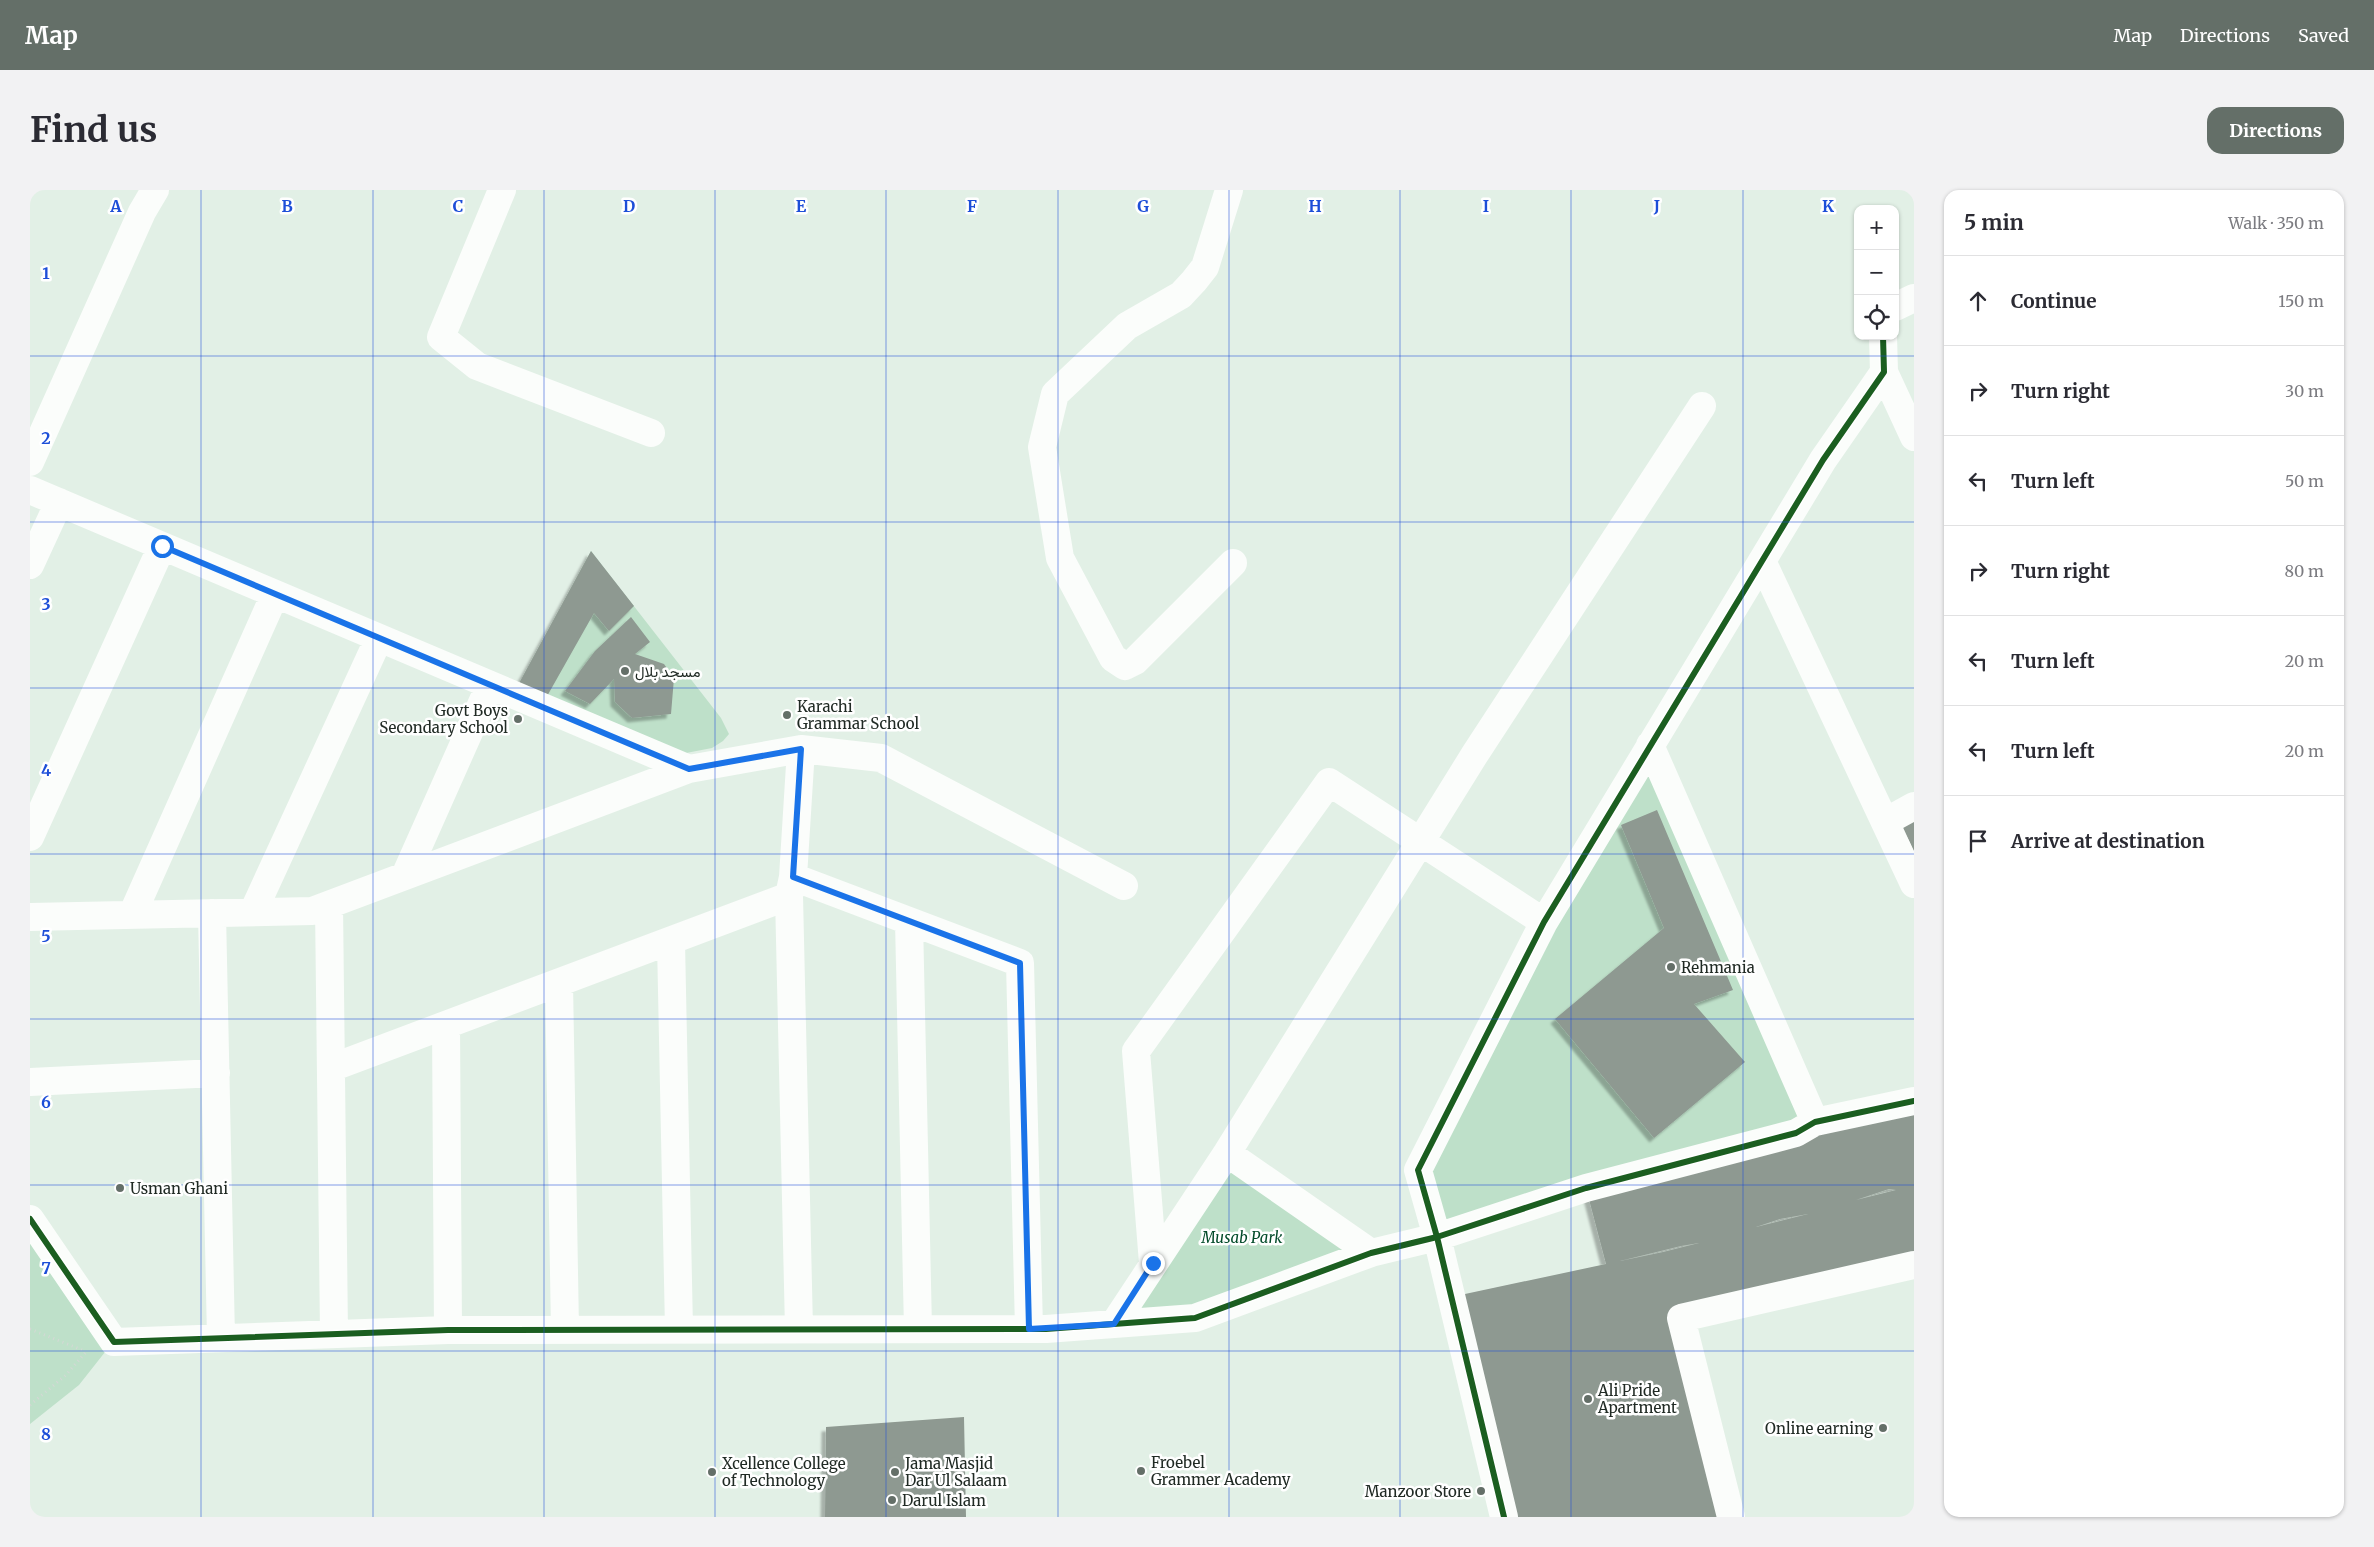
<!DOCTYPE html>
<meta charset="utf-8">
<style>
body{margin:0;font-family:Merriweather,Vazirmatn,serif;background:#f2f2f3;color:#2b2b33}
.controls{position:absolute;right:15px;top:15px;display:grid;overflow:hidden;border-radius:10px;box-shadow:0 1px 4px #0004}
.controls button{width:45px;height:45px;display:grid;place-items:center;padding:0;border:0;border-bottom:1px solid #e1e1e2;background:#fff;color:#2b2b33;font:25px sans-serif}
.stop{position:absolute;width:15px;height:15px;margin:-11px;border:4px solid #1a73e8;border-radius:50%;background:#fff}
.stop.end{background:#1a73e8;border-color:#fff;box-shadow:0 1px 5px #0008}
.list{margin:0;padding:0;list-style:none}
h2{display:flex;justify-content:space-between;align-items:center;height:65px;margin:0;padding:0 20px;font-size:21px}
h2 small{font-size:16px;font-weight:400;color:#7c7c81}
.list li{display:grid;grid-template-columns:32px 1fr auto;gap:15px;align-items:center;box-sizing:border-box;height:90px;padding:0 20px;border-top:1px solid #e1e1e2}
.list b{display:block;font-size:19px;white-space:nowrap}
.list em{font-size:16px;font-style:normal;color:#7c7c81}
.icon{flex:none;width:28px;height:28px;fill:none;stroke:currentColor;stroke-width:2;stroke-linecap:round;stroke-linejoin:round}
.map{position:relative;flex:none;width:1884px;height:1327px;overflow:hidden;border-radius:15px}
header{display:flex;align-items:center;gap:30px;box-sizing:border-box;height:70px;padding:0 25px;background:#646f68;color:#fff}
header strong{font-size:24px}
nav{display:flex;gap:28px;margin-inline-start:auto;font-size:18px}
.intro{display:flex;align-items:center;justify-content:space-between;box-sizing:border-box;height:120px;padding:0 30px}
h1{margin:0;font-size:35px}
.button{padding:12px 22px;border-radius:15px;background:#646f68;color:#fff;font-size:18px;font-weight:700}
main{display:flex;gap:30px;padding:0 30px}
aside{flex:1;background:#fff;border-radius:15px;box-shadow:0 1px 4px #0004}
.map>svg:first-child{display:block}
.green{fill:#bee0c9}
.building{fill:#8e9991;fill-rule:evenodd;filter:url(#shadow)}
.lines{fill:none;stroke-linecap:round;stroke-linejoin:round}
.path{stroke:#d4d8d5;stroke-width:3;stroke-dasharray:1 4;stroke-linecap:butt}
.minor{stroke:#fbfdfb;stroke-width:28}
.cycleway-casing{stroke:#fff;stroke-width:9}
.cycleway{stroke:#1b5e20;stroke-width:6}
.route{stroke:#1a73e8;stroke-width:6}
.grid{fill:none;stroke:#1d4ed8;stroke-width:1;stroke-opacity:0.55}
.poi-dot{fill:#646f68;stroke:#fff;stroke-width:2}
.labels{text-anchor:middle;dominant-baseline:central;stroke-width:5;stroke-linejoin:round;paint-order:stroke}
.poi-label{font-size:15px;fill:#202a24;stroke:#fff;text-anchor:start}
.park-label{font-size:15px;font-style:italic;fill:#034b2a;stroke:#fff}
.grid-label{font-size:16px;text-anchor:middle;font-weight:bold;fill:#1d4ed8;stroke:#fff;stroke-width:5;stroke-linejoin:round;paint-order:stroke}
</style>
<header>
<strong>Map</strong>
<nav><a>Map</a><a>Directions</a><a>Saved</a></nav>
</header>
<div class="intro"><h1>Find us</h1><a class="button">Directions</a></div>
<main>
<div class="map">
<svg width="1884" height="1327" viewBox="0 0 1884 1327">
<defs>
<filter id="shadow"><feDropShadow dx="-4.5" dy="4.5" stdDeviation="1" flood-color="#0004"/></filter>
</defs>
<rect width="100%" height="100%" fill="#e2f0e6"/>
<path class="green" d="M 561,361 L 691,528 L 699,544 L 693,551 L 682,558 L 651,564 L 487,497 Z
M 1620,555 L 1785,932 L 1407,1047 L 1388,980 Z
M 1197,963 L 1341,1063 L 1165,1128 L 1084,1134 Z
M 0,1048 L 79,1157 L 49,1195 L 0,1234 Z"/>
<path class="building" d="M 561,361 L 604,416 L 579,441 L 564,423 L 516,508 L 487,497 Z
M 601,427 L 620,452 L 605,464 L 634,474 L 644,488 L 641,524 L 602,528 L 585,512 L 584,489 L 560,514 L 535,501 L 565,461 Z
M 1884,616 L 1884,662 L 1867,624 Z
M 1627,620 L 1703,800 L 1664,814 L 1715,872 L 1624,948 L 1525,829 L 1634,738 L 1591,635 Z
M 1884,911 L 1884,1075 L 1650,1129 L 1700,1327 L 1474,1327 L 1421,1107 L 1576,1074 L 1556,998 ZM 1859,999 L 1866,1000 L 1826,1010 ZM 1778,1024 L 1726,1037 L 1750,1029 ZM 1669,1053 L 1633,1062 L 1590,1071 L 1651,1056 Z
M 934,1227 L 936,1327 L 795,1327 L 796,1237 Z"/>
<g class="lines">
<path class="path" d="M 0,1139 L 52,1160
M 0,1215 L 36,1185 L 56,1162"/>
<path class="minor" d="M 472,0 L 411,147 L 447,176 L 621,243
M 1199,0 L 1175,77 L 1164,91 L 1151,105 L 1097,136 L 1025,204 L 1012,257 L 1030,368 L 1083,468 L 1095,476 L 1105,471 L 1203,373
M 1865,117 L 1884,108
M 1854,182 L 1884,247
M 0,272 L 112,22 L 125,0
M 0,300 L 659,579
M 1732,371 L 1884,694
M 0,375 L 29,312
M 1620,555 L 1785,932
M 1855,632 L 1884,616
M 0,647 L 132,356
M 375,686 L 460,495
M 763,687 L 990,773 L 999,1139
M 759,706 L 769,1139
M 299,715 L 304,1144
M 223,722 L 349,448
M 182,723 L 191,1148
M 102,725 L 245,404
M 0,727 L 282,721 L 659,579 L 771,559 L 851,568 L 1094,696
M 879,731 L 888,1139
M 641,752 L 649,1139
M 529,793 L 535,1140
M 416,835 L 418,1140
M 301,878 L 759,706 L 763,687 L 771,559
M 0,892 L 186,883
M 1197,963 L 1341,1063
M 0,1029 L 84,1152 L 418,1140 L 1016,1139 L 1165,1128 L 1341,1063 L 1407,1047 L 1556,998 L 1766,943 L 1785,932 L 1884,911
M 1123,1073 L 1106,861 L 1299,592 L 1514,732
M 1084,1134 L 1197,963 L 1445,564 L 1672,216
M 1474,1327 L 1407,1047 L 1388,980 L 1514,732 L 1793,270 L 1854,182 L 1853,146
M 1701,1327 L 1651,1128 L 1884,1075"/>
<g class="cycleway-casing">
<path id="cycleway" d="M 0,1029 L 84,1152 L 418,1140 L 1016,1139 L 1165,1128 L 1341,1063 L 1407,1047 L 1556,998 L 1766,943 L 1785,932 L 1884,911
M 1474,1327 L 1407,1047 L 1388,980 L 1514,732 L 1793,270 L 1854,182 L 1853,146"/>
</g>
<use href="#cycleway" class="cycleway"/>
</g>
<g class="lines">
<path class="route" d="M 132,356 L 659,579 L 771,559 L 763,687 L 990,773 L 999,1139 L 1084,1134 L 1123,1073"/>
</g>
<path class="grid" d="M 171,0 L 171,1327M 343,0 L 343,1327M 514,0 L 514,1327M 685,0 L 685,1327M 856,0 L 856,1327M 1028,0 L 1028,1327M 1199,0 L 1199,1327M 1370,0 L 1370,1327M 1541,0 L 1541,1327M 1713,0 L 1713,1327M 0,166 L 1884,166M 0,332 L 1884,332M 0,498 L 1884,498M 0,664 L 1884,664M 0,829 L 1884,829M 0,995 L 1884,995M 0,1161 L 1884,1161"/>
<g class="poi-dot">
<circle cx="595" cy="481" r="5"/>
<circle cx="757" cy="525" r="5"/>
<circle cx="488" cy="529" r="5"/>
<circle cx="1641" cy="777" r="5"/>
<circle cx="90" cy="998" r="5"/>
<circle cx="1558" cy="1209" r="5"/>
<circle cx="1853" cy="1238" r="5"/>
<circle cx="1111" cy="1281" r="5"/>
<circle cx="682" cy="1282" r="5"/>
<circle cx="865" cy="1282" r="5"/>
<circle cx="1451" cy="1301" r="5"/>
<circle cx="862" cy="1310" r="5"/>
</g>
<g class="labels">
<g class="poi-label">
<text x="605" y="481">مسجد بلال</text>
<text x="767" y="516">Karachi<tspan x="767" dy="17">Grammar School</tspan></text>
<text x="478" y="520" text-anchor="end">Govt Boys<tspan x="478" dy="17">Secondary School</tspan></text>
<text x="1651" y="777">Rehmania</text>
<text x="100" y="998">Usman Ghani</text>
<text x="1568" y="1200">Ali Pride<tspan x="1568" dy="17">Apartment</tspan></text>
<text x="1843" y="1238" text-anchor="end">Online earning</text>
<text x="1121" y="1272">Froebel<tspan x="1121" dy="17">Grammer Academy</tspan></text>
<text x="692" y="1273">Xcellence College<tspan x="692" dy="17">of Technology</tspan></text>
<text x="875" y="1273">Jama Masjid<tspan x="875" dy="17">Dar Ul Salaam</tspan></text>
<text x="1441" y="1301" text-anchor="end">Manzoor Store</text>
<text x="872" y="1310">Darul Islam</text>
</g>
<g class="park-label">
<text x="1212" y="1047">Musab Park</text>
</g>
</g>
<g class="grid-label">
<text x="86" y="22">A</text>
<text x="257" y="22">B</text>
<text x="428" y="22">C</text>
<text x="599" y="22">D</text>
<text x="771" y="22">E</text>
<text x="942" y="22">F</text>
<text x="1113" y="22">G</text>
<text x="1285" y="22">H</text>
<text x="1456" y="22">I</text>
<text x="1627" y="22">J</text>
<text x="1798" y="22">K</text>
<text x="16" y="89">1</text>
<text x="16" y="254">2</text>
<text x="16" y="420">3</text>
<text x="16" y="586">4</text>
<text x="16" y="752">5</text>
<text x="16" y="918">6</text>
<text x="16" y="1084">7</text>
<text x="16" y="1250">8</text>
</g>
</svg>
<div class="controls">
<button>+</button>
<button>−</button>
<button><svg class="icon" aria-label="locate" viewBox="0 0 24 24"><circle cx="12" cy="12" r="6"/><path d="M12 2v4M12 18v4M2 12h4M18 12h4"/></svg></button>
</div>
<div class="stop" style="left:132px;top:356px"></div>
<div class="stop end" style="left:1123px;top:1073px"></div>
</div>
<aside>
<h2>5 min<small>Walk · 350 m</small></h2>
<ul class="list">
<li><svg class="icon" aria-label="ahead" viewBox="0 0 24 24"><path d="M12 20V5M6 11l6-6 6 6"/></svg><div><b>Continue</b></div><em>150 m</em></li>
<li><svg class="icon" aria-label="right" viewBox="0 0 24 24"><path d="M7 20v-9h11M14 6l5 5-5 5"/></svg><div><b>Turn right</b></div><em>30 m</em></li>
<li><svg class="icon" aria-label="left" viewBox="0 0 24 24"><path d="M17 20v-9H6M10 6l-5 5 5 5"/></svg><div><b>Turn left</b></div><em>50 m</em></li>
<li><svg class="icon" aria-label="right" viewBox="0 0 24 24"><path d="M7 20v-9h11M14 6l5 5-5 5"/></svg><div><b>Turn right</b></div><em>80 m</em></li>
<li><svg class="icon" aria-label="left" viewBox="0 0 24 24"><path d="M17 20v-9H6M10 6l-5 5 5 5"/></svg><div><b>Turn left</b></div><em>20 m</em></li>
<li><svg class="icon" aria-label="left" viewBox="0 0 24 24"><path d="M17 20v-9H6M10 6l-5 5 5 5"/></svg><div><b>Turn left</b></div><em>20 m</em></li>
<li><svg class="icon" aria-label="arrive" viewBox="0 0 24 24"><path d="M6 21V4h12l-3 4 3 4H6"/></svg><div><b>Arrive at destination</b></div></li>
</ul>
</aside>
</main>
